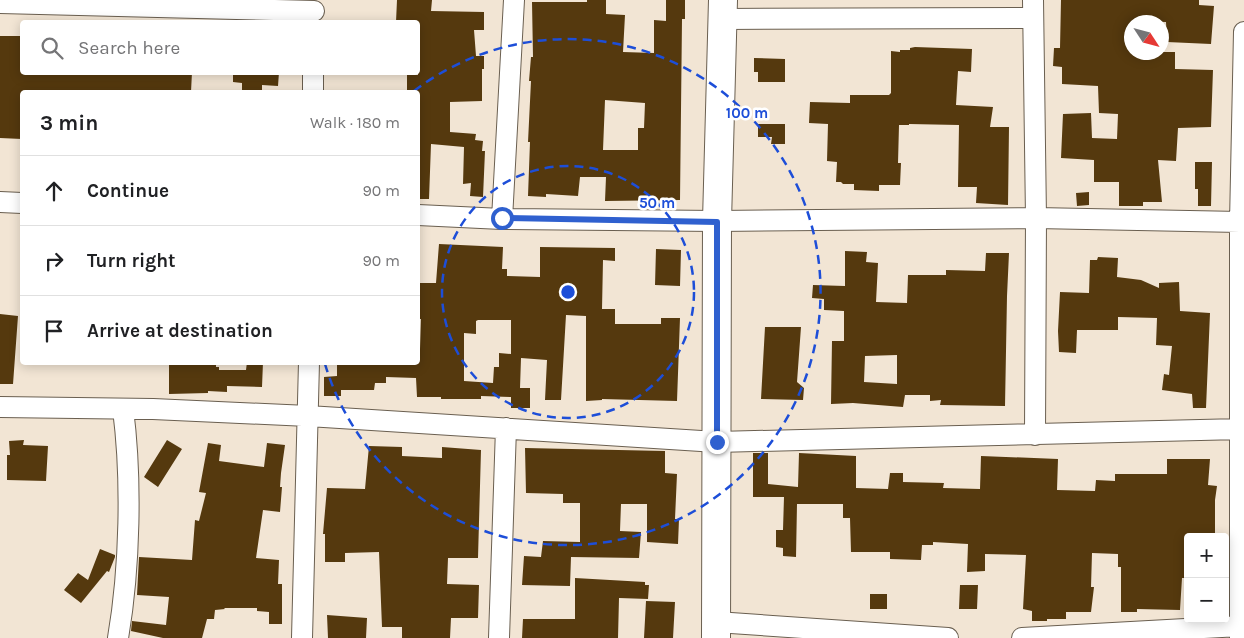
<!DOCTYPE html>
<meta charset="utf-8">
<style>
body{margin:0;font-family:Karla,sans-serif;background:#f6f6f6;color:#202124}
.controls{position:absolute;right:15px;bottom:15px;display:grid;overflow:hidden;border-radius:5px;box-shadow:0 2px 12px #0003}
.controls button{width:45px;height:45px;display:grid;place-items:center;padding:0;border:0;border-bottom:1px solid #e0e0e0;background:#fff;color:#202124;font:25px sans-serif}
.compass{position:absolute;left:1124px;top:15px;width:45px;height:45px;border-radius:50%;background:#fff;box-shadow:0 2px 12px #0003;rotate:126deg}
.stop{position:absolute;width:15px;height:15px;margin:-11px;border:4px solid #2f60cf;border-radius:50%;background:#fff}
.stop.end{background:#2f60cf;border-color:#fff;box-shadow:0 1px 5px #0008}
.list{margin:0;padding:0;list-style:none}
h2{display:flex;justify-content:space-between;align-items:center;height:65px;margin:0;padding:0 20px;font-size:21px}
h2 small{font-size:16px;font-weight:400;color:#757577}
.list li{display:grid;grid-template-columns:32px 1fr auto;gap:15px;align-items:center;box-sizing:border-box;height:70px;padding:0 20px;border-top:1px solid #e0e0e0}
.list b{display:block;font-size:19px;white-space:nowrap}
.list em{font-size:16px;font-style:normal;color:#757577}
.icon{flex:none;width:28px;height:28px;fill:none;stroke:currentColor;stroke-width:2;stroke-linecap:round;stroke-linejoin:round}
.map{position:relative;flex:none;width:1244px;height:638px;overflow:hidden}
.search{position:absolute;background:#fff;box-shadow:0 2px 12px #0003;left:20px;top:20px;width:400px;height:55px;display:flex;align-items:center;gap:12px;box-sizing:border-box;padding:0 18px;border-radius:5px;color:#757577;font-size:19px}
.panel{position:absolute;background:#fff;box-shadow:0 2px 12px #0003;left:20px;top:90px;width:400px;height:275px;border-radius:5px}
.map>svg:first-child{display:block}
.building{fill:#55390e;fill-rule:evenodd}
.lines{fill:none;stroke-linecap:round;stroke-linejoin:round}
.street-casing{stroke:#6a5f50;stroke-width:22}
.secondary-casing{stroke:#6a5f50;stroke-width:30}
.street{stroke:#fff;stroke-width:20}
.secondary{stroke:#fff;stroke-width:28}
.route{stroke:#2f60cf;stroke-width:6}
.ring{fill:none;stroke:#1d4ed8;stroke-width:2.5;stroke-dasharray:9 6}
.centre{fill:#1d4ed8;stroke:#fff;stroke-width:2.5}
.ring-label{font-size:15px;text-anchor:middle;font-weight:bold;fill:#1d4ed8;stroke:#fff;stroke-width:5;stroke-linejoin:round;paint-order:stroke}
</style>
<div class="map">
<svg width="1244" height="638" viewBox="0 0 1244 638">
<rect width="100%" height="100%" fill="#f2e5d4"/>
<path class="building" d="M 397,0 L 432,0 L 431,11 L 484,12 L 484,30 L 474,30 L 476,56 L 484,56 L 484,69 L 482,69 L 482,101 L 450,102 L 450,132 L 476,134 L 475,140 L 483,141 L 482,151 L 485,151 L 483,197 L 470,196 L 471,183 L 463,184 L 464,147 L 431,144 L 429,199 L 418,199 L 418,92 L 407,92 L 407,75 L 418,75 L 418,22 L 396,22 Z
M 587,0 L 606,0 L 606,14 L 625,15 L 623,52 L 654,53 L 654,20 L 666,21 L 666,0 L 685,0 L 685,19 L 682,19 L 680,200 L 605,201 L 606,177 L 580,177 L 578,196 L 546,194 L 546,197 L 528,196 L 530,142 L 528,142 L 531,81 L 529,81 L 531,57 L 533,57 L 532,2 L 587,2 ZM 605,100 L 645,103 L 644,128 L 638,128 L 638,150 L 603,150 Z
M 1061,0 L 1199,0 L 1199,5 L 1214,6 L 1211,44 L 1167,42 L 1166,22 L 1132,21 L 1132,52 L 1175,52 L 1175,69 L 1213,70 L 1211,127 L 1178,128 L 1176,161 L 1158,160 L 1162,202 L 1143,202 L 1143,206 L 1119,206 L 1119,182 L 1094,182 L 1094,160 L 1061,158 L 1063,114 L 1091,113 L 1092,138 L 1117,139 L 1118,114 L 1099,113 L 1098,86 L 1062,84 L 1062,67 L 1053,66 L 1054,48 L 1060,48 Z
M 0,36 L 22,36 L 22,72 L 192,72 L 191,92 L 22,92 L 22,139 L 0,138 Z
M 915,47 L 972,49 L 971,72 L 958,71 L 956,105 L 993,107 L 990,127 L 1009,127 L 1008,205 L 976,203 L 977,187 L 958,187 L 959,125 L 909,124 L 909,125 L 899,125 L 898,163 L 901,163 L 900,185 L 879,185 L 879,191 L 854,190 L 854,184 L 843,184 L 841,182 L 836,182 L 837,162 L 827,161 L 828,124 L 809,123 L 810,102 L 850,103 L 850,95 L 889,95 L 891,93 L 891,51 L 900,52 L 900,50 L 910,50 L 910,48 Z
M 754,58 L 785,59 L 785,82 L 758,82 L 758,72 L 754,72 Z
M 233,72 L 279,72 L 278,86 L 262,85 L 262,92 L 242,92 L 242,83 L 233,82 Z
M 758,124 L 785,124 L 785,144 L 771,144 L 772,137 L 758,137 Z
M 1195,162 L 1212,162 L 1211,206 L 1198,206 L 1198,189 L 1195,189 Z
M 1089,192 L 1089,205 L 1077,206 L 1076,193 Z
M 439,244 L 503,247 L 502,269 L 507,269 L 507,276 L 540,277 L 540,247 L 615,248 L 615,261 L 603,260 L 602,309 L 615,309 L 615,324 L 661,324 L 661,318 L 680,318 L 677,401 L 602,399 L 602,400 L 586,401 L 586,316 L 566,315 L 561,400 L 545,400 L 547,360 L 521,358 L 520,388 L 530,388 L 530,408 L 511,408 L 511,397 L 481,396 L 481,399 L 441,399 L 441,397 L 417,397 L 416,378 L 386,377 L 386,383 L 375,383 L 374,390 L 341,390 L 341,396 L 324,396 L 324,377 L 337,376 L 337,362 L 418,362 L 418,349 L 420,349 L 421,319 L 418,319 L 418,283 L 436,283 ZM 478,320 L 511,320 L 511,354 L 499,353 L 499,367 L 494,367 L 493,383 L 464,381 L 464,333 L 476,334 L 476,321 Z
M 656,249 L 681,250 L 680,286 L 655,285 Z
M 845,251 L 867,252 L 866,262 L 878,263 L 876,302 L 907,303 L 908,275 L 946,275 L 946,270 L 985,271 L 986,253 L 1009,253 L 1007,296 L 1005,406 L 940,405 L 941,400 L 930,401 L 930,395 L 905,395 L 903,407 L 853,403 L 831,404 L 832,341 L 844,341 L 844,311 L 824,310 L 824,299 L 812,298 L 813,285 L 845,286 ZM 897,355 L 897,384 L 864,382 L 865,356 Z
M 1098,257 L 1118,258 L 1117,277 L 1141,280 L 1159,288 L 1159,283 L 1179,282 L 1180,311 L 1210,313 L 1206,408 L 1193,408 L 1192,394 L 1162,390 L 1164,374 L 1169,375 L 1172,346 L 1156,345 L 1157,318 L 1118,317 L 1118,330 L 1077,330 L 1076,353 L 1059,352 L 1058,331 L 1060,292 L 1089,293 L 1090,260 L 1097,260 Z
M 0,314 L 18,316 L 13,384 L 0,384 Z
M 765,327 L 801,327 L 797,382 L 804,388 L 803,400 L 761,399 Z
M 169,362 L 216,362 L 216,367 L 219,367 L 219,370 L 246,370 L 247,362 L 263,362 L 262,387 L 227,386 L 227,392 L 208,391 L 208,393 L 169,394 Z
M 24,440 L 23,445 L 48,446 L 46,481 L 7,480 L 7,455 L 10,455 L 9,441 Z
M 167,440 L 182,449 L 158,487 L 144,477 Z
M 208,443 L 221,445 L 219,461 L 264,467 L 267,443 L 285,445 L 281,473 L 280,487 L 282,487 L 280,512 L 263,510 L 256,558 L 279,560 L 278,584 L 282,584 L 282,624 L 269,624 L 269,612 L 257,611 L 257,608 L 224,608 L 225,609 L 215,610 L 214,619 L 207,619 L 202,638 L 163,638 L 131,631 L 132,621 L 166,625 L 169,597 L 137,595 L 139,557 L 192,560 L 195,520 L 199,521 L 206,493 L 199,492 Z
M 369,446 L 402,447 L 402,456 L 442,458 L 442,447 L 481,450 L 478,558 L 448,558 L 447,584 L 479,585 L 478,618 L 451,618 L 450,638 L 402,638 L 402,627 L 382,627 L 379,552 L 345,553 L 345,562 L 325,562 L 325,534 L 323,534 L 327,488 L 365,489 Z
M 525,448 L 665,451 L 665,473 L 677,474 L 675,519 L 679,519 L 678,544 L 647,542 L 647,504 L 621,504 L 620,531 L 641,532 L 639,558 L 571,557 L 570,586 L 522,585 L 524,556 L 541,557 L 543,541 L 580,542 L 580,503 L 563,503 L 563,494 L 526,493 Z
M 753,453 L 768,453 L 768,484 L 798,487 L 799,453 L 856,456 L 856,488 L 888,489 L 890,473 L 903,473 L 903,482 L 944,483 L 943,488 L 980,489 L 981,456 L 1058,459 L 1057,490 L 1095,491 L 1096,480 L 1115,481 L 1115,474 L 1167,474 L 1167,459 L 1210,459 L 1208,485 L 1217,486 L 1215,500 L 1215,537 L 1187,537 L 1187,578 L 1182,578 L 1180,610 L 1137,609 L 1137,612 L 1121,612 L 1121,567 L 1118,567 L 1118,554 L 1092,553 L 1091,587 L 1094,587 L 1091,612 L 1066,612 L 1066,619 L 1047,619 L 1047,621 L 1032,621 L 1032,611 L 1023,609 L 1026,555 L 985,554 L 985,571 L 967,572 L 968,544 L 933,542 L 933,545 L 922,545 L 921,560 L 890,559 L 890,552 L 851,552 L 850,518 L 843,518 L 843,504 L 797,504 L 796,557 L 783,556 L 783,548 L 776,547 L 776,530 L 783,530 L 784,497 L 753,497 Z
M 100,549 L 115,555 L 115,557 L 109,572 L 107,571 L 81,603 L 64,590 L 78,573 L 88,580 Z
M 575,578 L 645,582 L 645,585 L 649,585 L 648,599 L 619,598 L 618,638 L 522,638 L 523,619 L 575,619 Z
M 960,585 L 978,585 L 977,609 L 959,609 Z
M 870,594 L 887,594 L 887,609 L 870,609 Z
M 646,601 L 675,602 L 673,638 L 644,638 Z
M 327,615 L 367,618 L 366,638 L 328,638 Z"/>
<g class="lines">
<g class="street-casing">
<path id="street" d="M 1033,0 L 1036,218 L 1035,435
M 0,3 L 314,11
M 723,19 L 1033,18
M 313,92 L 313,72
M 0,202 L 22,203
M 418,215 L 502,219 L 717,221 L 1036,218 L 1240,222
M 502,219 L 514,0
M 0,407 L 153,409 L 308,416 L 717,442 L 1241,429
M 716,622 L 948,638
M 118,638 C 130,568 132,479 123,409
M 302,638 L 309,362
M 499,638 L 506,428
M 1022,638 L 1240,626
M 1240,638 L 1240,222 L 1244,32"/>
</g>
<g class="secondary-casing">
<path id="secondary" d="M 716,638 L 717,221 L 723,0"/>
</g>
<use href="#street" class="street"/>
<use href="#secondary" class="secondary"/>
</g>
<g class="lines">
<path class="route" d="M 502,218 L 717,222 L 717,442"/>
</g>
<g class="ring">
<circle cx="568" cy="292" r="126"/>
<path d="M414 91A253 253 0 1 1 325 364"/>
</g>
<circle cx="568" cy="292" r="8" class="centre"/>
<g class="ring-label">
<text x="747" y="118">100 m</text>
<text x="657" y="208">50 m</text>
</g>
</svg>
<div class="controls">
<button>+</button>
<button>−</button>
</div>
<svg class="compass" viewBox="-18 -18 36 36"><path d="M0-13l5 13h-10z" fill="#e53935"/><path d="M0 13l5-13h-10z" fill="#757577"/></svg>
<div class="stop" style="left:502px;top:218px"></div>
<div class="stop end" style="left:717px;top:442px"></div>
<div class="search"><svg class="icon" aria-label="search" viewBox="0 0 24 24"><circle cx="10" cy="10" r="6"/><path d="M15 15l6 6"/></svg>Search here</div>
<section class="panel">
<h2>3 min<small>Walk · 180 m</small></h2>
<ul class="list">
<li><svg class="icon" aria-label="ahead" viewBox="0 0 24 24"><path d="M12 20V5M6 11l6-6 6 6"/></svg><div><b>Continue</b></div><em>90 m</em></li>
<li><svg class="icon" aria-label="right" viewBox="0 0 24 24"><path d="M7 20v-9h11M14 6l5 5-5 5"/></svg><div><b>Turn right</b></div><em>90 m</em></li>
<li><svg class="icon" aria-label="arrive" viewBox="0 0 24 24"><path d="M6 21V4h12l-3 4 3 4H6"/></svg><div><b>Arrive at destination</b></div></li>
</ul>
</section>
</div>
